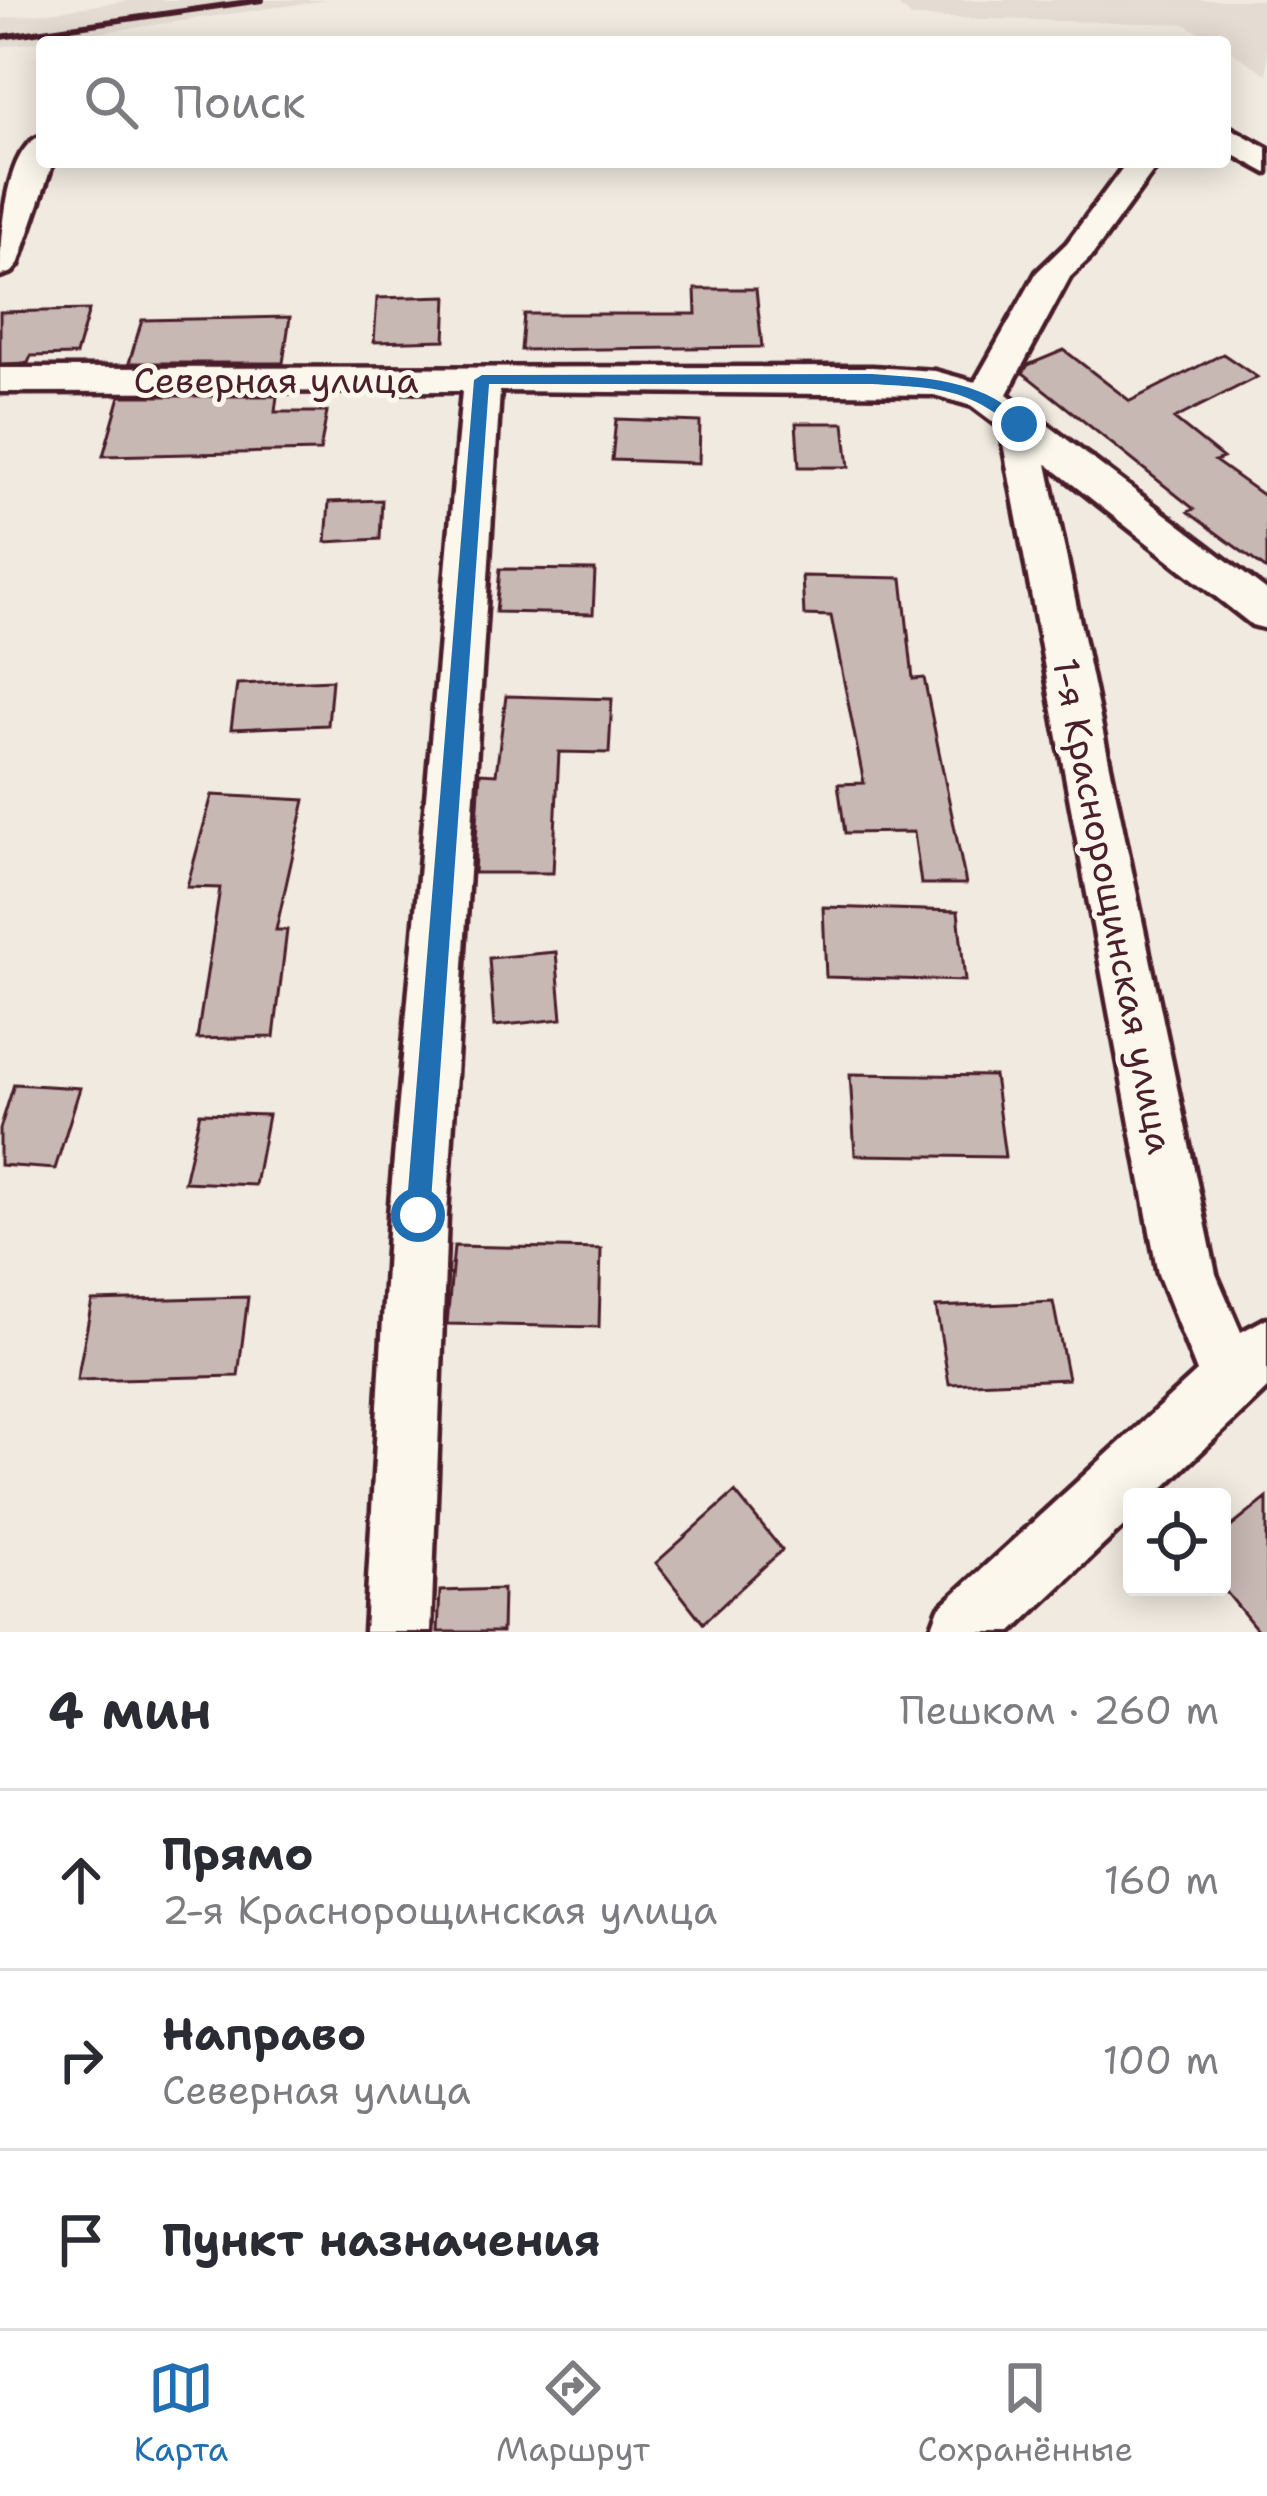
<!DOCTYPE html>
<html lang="ru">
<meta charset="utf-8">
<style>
body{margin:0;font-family:"Shantell Sans",sans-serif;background:#f2f2f3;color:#2b2b33}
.controls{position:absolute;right:36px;bottom:36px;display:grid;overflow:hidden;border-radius:12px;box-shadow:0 6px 30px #0003}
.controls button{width:108px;height:108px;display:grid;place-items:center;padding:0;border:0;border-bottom:3px solid #e1e1e2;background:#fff;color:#2b2b33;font:60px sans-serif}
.stop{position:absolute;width:36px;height:36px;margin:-27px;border:9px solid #1f6fb2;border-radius:50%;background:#fff}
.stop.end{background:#1f6fb2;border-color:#fff;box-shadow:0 3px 12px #0008}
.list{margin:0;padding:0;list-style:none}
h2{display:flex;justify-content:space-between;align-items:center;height:156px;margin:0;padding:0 48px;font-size:51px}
h2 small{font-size:39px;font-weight:400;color:#7c7c81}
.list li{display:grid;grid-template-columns:78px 1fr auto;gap:36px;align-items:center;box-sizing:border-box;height:180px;padding:0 48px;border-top:3px solid #e1e1e2}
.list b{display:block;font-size:45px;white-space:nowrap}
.list p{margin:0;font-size:39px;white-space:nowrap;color:#7c7c81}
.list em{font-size:39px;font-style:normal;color:#7c7c81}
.icon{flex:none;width:66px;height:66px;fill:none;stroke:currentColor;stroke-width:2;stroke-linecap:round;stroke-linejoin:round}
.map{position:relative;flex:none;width:1267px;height:1632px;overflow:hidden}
.search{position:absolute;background:#fff;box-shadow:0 6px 30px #0003;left:36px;right:36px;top:36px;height:132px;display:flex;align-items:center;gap:30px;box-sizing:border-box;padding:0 42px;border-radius:12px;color:#7c7c81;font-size:45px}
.sheet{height:696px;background:#fff}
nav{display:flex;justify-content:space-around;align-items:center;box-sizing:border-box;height:168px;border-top:3px solid #e1e1e2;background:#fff;font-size:33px;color:#7c7c81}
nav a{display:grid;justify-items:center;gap:6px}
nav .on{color:#1f6fb2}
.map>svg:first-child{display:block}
.built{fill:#e4dbd2}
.building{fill:#c8b8b3;stroke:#4a1f2b;stroke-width:3}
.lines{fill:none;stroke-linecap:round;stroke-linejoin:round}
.minor-casing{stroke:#4a1f2b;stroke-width:9}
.minor{fill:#fbf7ec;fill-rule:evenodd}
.rail{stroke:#4a1f2b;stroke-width:6}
.route{fill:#1f6fb2}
.labels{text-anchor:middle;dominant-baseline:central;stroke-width:10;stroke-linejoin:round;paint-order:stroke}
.street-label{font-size:36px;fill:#4a1f2b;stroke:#fbf7ec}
</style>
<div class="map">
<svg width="1267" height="1632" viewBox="0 0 1267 1632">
<rect width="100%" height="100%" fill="#f0eae0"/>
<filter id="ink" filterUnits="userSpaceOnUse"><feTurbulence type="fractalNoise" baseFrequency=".00833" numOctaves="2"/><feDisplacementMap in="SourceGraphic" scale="24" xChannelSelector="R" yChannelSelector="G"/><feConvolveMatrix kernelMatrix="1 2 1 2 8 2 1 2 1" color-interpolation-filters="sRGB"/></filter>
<g filter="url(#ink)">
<path class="built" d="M 134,0 L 327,0 L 0,47 L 0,19 Z
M 891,0 L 1267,0 L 1267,74 L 1225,48 L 1225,42 L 1215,42 L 1185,24 L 912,17 Z"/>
<path class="building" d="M 695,289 L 756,289 L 762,347 L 521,350 L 524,314 L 696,314 Z
M 447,296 L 445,340 L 374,342 L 377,298 Z
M 89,310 L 76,355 L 31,356 L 28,363 L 0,364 L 0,312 Z
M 290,317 L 283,363 L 129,363 L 142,320 Z
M 1064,350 L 1130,401 L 1223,354 L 1257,377 L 1174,419 L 1223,458 L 1215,461 L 1267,498 L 1267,570 L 1188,512 L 1194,509 L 1023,373 L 1028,365 Z
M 120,396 L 277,396 L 275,412 L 327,412 L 320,451 L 103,456 Z
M 616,419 L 700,422 L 699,463 L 612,460 Z
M 796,423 L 844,423 L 849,467 L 799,467 Z
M 382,500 L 380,539 L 326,542 L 329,502 Z
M 500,569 L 595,570 L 593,614 L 496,612 Z
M 802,576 L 902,578 L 913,679 L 924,678 L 966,884 L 921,884 L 914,832 L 845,833 L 838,784 L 864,783 L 831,616 L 804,615 Z
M 332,680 L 328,725 L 231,729 L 237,684 Z
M 506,696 L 612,699 L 609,753 L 559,752 L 553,873 L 474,873 L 480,773 L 496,774 Z
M 212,795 L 305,800 L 276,930 L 287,930 L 274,1037 L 197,1039 L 220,888 L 187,887 Z
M 823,907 L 958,911 L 965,981 L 826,977 Z
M 556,952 L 562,1019 L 494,1026 L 489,958 Z
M 850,1074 L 994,1076 L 1005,1157 L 855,1155 Z
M 14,1084 L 80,1088 L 55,1169 L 0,1165 L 0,1129 Z
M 200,1113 L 268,1115 L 255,1185 L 184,1182 Z
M 454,1246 L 601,1249 L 599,1327 L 447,1324 Z
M 248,1297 L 238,1376 L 77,1380 L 92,1301 Z
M 1053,1302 L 1068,1379 L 949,1384 L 936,1307 Z
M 735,1492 L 782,1550 L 703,1623 L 656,1563 Z
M 1267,1498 L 1267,1632 L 1259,1632 L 1222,1587 L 1222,1534 Z
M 503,1589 L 502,1632 L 438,1632 L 440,1591 Z"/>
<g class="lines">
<g class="minor-casing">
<path id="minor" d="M 1225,125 L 1267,148 L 1267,173 L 1225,150 Z
M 42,136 L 42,162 L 53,162 L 18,265 L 12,272 L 0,276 C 0,243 4,146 42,136 Z
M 1127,162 L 1160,162 L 1091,257 L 1070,277 L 1007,394 L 1267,591 L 1267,629 L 1252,625 L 1047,464 L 1216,1274 L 1241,1332 L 1267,1318 L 1267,1389 L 1154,1497 L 1132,1497 L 1132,1518 L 1012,1632 L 930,1632 L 939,1608 L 1197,1372 L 1158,1274 L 1000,427 L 972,406 L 934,395 L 500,391 L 447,1215 L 431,1632 L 365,1632 L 389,1215 L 462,391 L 0,392 L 0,368 L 872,367 L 935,371 L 975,382 L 1037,272 L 1067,243 Z"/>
</g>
<use href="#minor" class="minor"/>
<path class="rail" d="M 0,37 L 262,0"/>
</g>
</g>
<path class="route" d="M 872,374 C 930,378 986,380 1027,424 L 1014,427 C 964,386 934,388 872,384 L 489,384 L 430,1215 L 426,1222 L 410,1222 L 406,1215 L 474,380 L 482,375 Z"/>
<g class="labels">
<g class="street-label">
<text x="276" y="380">Северная улица</text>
<text transform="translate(1113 906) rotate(79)">1-я Краснорощинская улица</text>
</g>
</g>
</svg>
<div class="controls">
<button><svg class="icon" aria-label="locate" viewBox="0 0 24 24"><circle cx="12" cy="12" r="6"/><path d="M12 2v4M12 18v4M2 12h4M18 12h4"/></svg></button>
</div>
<div class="stop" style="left:418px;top:1215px"></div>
<div class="stop end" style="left:1019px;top:424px"></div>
<div class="search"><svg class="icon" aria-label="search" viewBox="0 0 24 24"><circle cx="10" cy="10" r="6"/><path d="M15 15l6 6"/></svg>Поиск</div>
</div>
<section class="sheet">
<h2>4 мин<small>Пешком · 260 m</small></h2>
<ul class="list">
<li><svg class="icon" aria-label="ahead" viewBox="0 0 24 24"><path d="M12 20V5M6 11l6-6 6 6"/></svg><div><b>Прямо</b><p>2-я Краснорощинская улица</p></div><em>160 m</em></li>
<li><svg class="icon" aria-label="right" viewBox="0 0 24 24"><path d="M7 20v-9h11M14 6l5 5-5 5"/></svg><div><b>Направо</b><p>Северная улица</p></div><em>100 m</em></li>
<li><svg class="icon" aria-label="arrive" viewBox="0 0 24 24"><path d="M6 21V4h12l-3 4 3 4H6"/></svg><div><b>Пункт назначения</b></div></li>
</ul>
</section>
<nav>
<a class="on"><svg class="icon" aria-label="map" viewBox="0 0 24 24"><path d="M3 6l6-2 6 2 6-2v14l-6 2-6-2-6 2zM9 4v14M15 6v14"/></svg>Карта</a>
<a><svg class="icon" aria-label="directions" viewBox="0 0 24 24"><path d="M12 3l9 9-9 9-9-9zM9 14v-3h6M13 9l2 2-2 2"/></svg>Маршрут</a>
<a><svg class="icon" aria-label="saved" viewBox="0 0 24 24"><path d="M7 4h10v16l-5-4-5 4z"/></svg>Сохранённые</a>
</nav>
